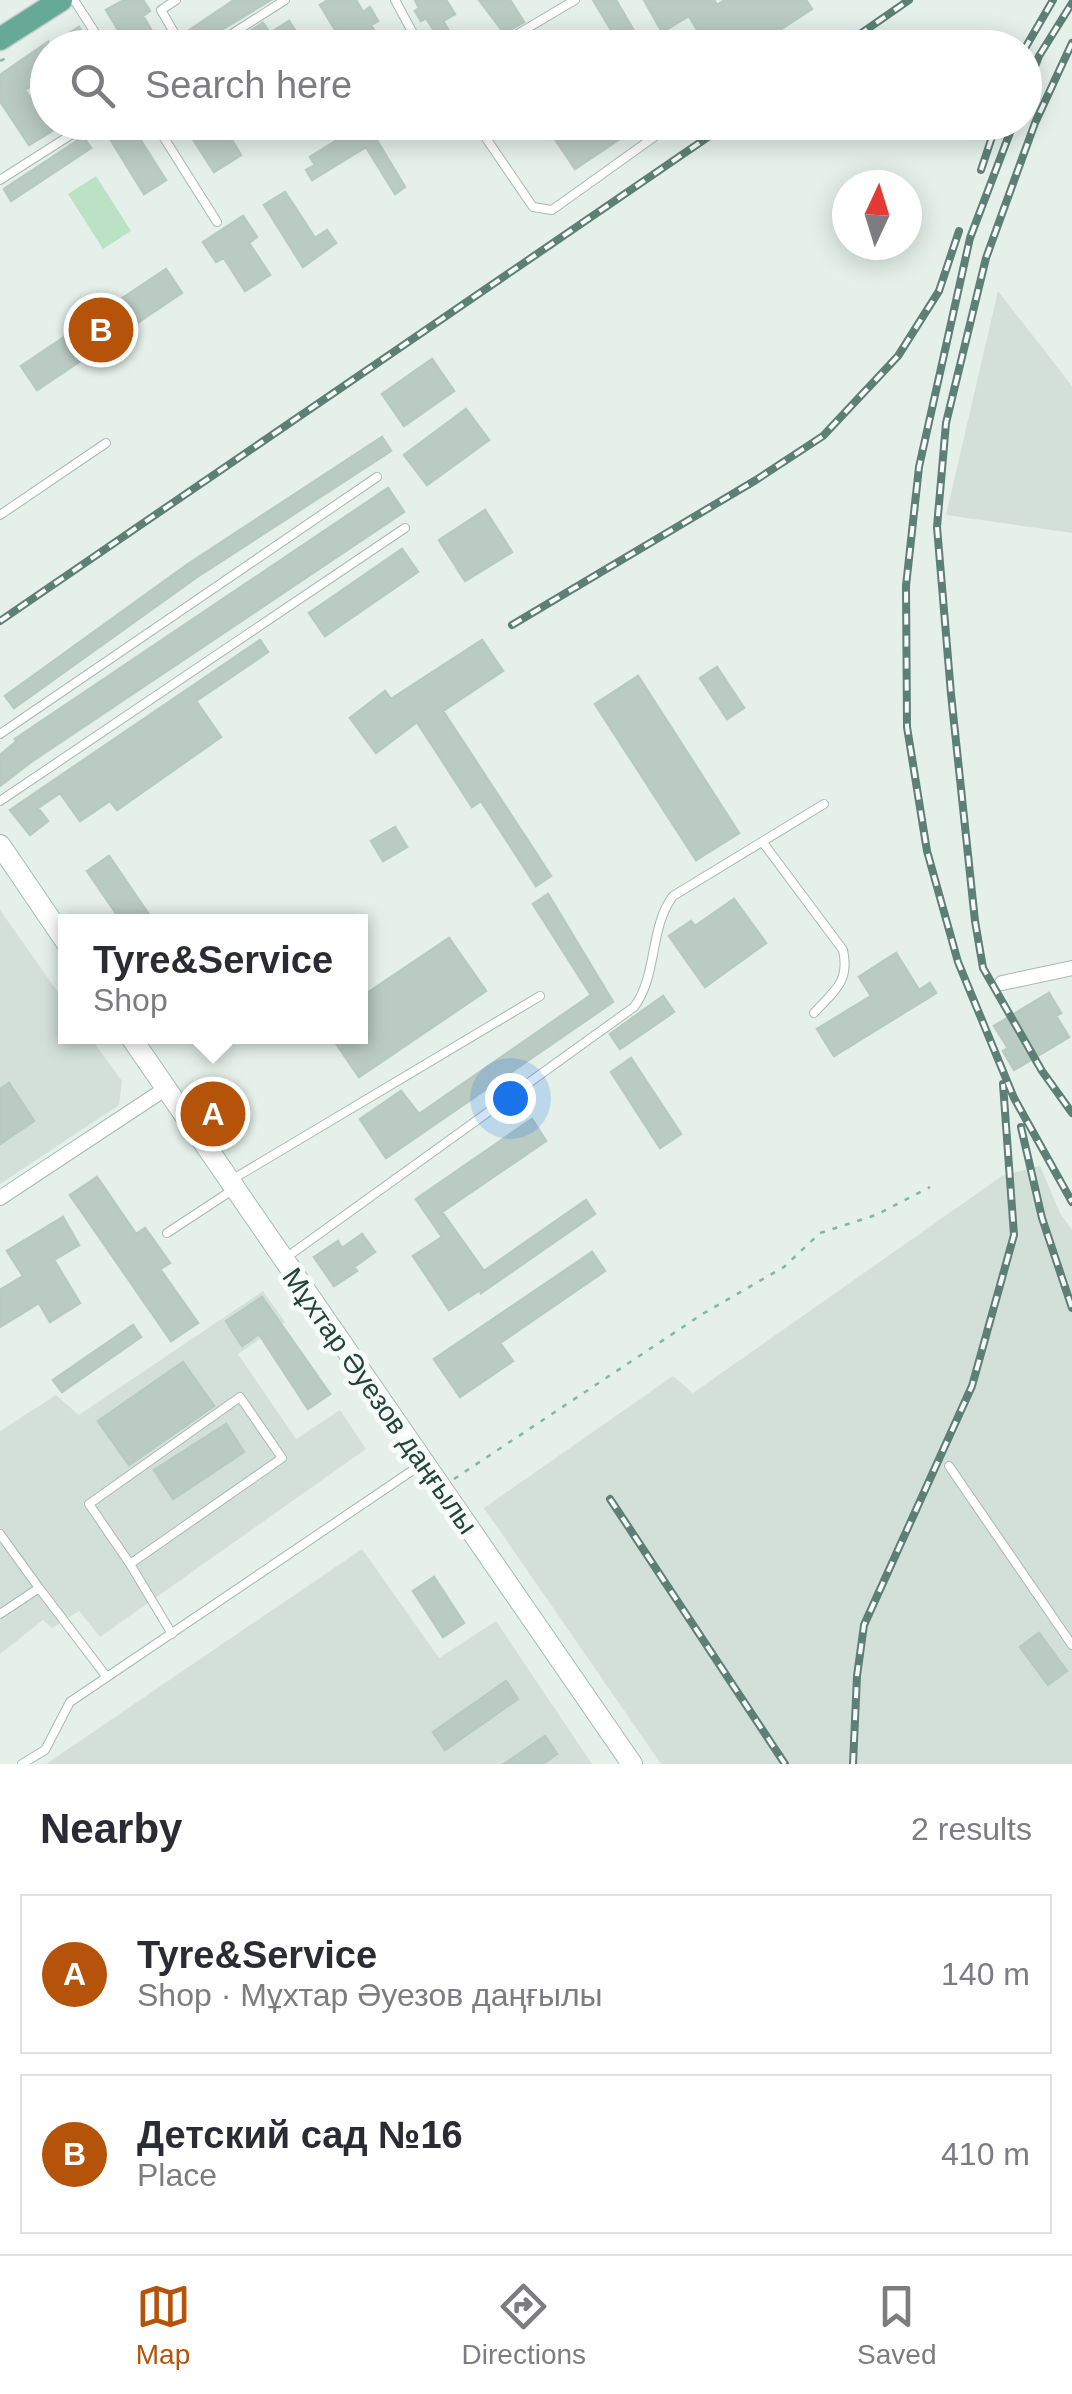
<!DOCTYPE html>
<meta charset="utf-8">
<style>
body{margin:0;font-family:Helvetica,sans-serif;background:#f7f7f7;color:#2b2b33}
.compass{position:absolute;left:832px;top:170px;width:90px;height:90px;border-radius:50%;background:#fff;box-shadow:0 5px 25px #0003;rotate:4deg}
.you{position:absolute;left:510px;top:1098px;width:35px;height:35px;margin:-25px;border:8px solid #fff;border-radius:50%;background:#1a73e8;box-shadow:0 0 0 15px #1a73e833}
.badge{display:grid;place-items:center;width:65px;height:65px;border-radius:50%;background:#b45309;color:#fff;font-size:32px;font-weight:700}
.pin{position:absolute;translate:-50% -50%;border:5px solid #fff;box-shadow:0 2px 10px #0006}
.popup{position:absolute;left:58px;top:914px;width:310px;height:130px;box-sizing:border-box;display:grid;place-content:center;border-radius:0px;background:#fff;filter:drop-shadow(0 2px 8px #0005);font-size:32px;white-space:nowrap;color:#7c7c81}
.popup b{font-size:38px;color:#2b2b33}
.popup::after{content:'';position:absolute;left:50%;top:100%;margin-left:-20px;border:20px solid transparent;border-top-color:#fff}
.list{margin:0;padding:0;list-style:none}
h2{display:flex;justify-content:space-between;align-items:center;height:130px;margin:0;padding:0 40px;font-size:42px}
h2 small{font-size:32px;font-weight:400;color:#7c7c81}
.list li{display:grid;grid-template-columns:65px 1fr auto;gap:30px;align-items:center;box-sizing:border-box;height:160px;margin:0 20px 20px;padding:0 20px;border:2px solid #e1e1e2;border-radius:0px}
.list b{display:block;font-size:38px;white-space:nowrap}
.list p{margin:0;font-size:32px;white-space:nowrap;color:#7c7c81}
.list em{font-size:32px;font-style:normal;color:#7c7c81}
.icon{flex:none;width:55px;height:55px;fill:none;stroke:currentColor;stroke-width:2;stroke-linecap:round;stroke-linejoin:round}
.map{position:relative;flex:none;width:1072px;height:1764px;overflow:hidden}
.search{position:absolute;background:#fff;box-shadow:0 5px 25px #0003;left:30px;right:30px;top:30px;height:110px;display:flex;align-items:center;gap:25px;box-sizing:border-box;padding:0 35px;border-radius:55px;color:#7c7c81;font-size:38px}
.sheet{height:490px;background:#fff}
nav{display:flex;justify-content:space-around;align-items:center;box-sizing:border-box;height:140px;border-top:2px solid #e1e1e2;background:#fff;font-size:28px;color:#7c7c81}
nav a{display:grid;justify-items:center;gap:5px}
nav .on{color:#b45309}
.map>svg:first-child{display:block}
.built{fill:#d3e0da}
.green{fill:#bce2c6}
.building{fill:#bacbc4;stroke:#b7cac2;stroke-width:2.5}
.lines{fill:none;stroke-linecap:round;stroke-linejoin:round}
.service-casing{stroke:#a7b9b2;stroke-width:10}
.minor-casing{stroke:#a7b9b2;stroke-width:16}
.secondary-casing{stroke:#a2bdb3;stroke-width:22}
.primary-casing{stroke:#c1cbc8;stroke-width:25}
.path{stroke:#83b6a5;stroke-width:2.5;stroke-dasharray:5 8;stroke-linecap:butt}
.service{stroke:#fff;stroke-width:8}
.minor{stroke:#fff;stroke-width:14}
.secondary{stroke:#fff;stroke-width:20}
.primary{stroke:#66a997;stroke-width:22}
.rail-casing{stroke:#5d7f75;stroke-width:8}
.rail{stroke:#f7fbf9;stroke-width:4;stroke-dasharray:11;stroke-linecap:butt}
.labels{text-anchor:middle;dominant-baseline:central;stroke-width:10;stroke-linejoin:round;paint-order:stroke}
.street-label{font-size:28px;fill:#22443a;stroke:#f7fbf9}
</style>
<div class="map">
<svg width="1072" height="1764" viewBox="0 0 1072 1764">
<rect width="100%" height="100%" fill="#e5f0eb"/>
<path class="built" d="M 998,291 L 1072,386 L 1072,533 L 946,515 Z
M 0,910 L 65,1002 L 66,1036 L 90,1037 L 122,1081 L 119,1105 L 0,1184 Z
M 1040,1166 L 1060,1213 L 1072,1230 L 1072,1764 L 661,1764 L 484,1508 L 673,1376 L 693,1393 L 1002,1176 Z
M 263,1291 L 285,1322 L 238,1354 L 296,1439 L 340,1410 L 366,1449 L 100,1637 L 79,1611 L 52,1628 L 43,1620 L 0,1654 L 0,1431 L 56,1395 L 79,1415 Z
M 362,1549 L 439,1658 L 496,1621 L 592,1764 L 46,1764 Z"/>
<path class="green" d="M 96,176 L 131,231 L 103,249 L 68,194 Z"/>
<path class="building" d="M 124,0 L 143,0 L 150,11 L 143,16 L 162,48 L 129,48 L 106,10 Z
M 234,0 L 271,0 L 194,46 L 185,33 Z
M 328,0 L 356,0 L 363,12 L 370,7 L 378,21 L 371,25 L 385,48 L 346,48 L 320,5 Z
M 415,0 L 446,0 L 455,14 L 443,21 L 456,43 L 445,48 L 426,18 L 421,21 L 415,11 L 419,8 Z
M 479,0 L 510,0 L 524,22 L 504,33 Z
M 593,0 L 616,0 L 644,48 L 622,48 Z
M 644,0 L 714,0 L 717,5 L 725,0 L 806,0 L 812,9 L 752,48 L 708,48 L 689,16 L 662,32 Z
M 289,21 L 304,44 L 298,48 L 250,48 L 243,36 L 263,23 L 270,33 Z
M 79,27 L 92,48 L 48,48 L 48,76 L 25,90 L 52,131 L 29,145 L 0,101 L 0,75 L 48,42 L 48,46 Z
M 114,122 L 129,122 L 166,180 L 144,194 L 104,129 Z
M 182,122 L 221,122 L 241,155 L 214,172 Z
M 366,122 L 402,122 L 376,139 L 405,187 L 395,194 L 366,147 L 312,180 L 306,170 L 315,165 L 310,157 Z
M 561,122 L 645,122 L 575,169 L 549,130 Z
M 83,137 L 91,148 L 11,201 L 4,189 Z
M 285,192 L 315,238 L 327,230 L 336,243 L 303,267 L 264,205 Z
M 243,216 L 257,237 L 249,243 L 270,275 L 245,291 L 224,258 L 216,262 L 203,242 Z
M 166,269 L 182,293 L 37,390 L 21,366 Z
M 432,359 L 454,391 L 404,426 L 382,394 Z
M 466,409 L 489,440 L 427,485 L 404,455 Z
M 382,437 L 391,451 L 197,577 L 14,708 L 5,696 L 188,564 Z
M 388,488 L 404,512 L 31,762 L 0,786 L 0,755 L 17,741 L 15,739 Z
M 485,510 L 512,552 L 465,581 L 439,540 Z
M 402,549 L 418,572 L 325,636 L 309,613 Z
M 260,640 L 268,652 L 196,701 L 221,737 L 117,810 L 110,801 L 80,821 L 60,793 L 38,808 L 48,821 L 30,835 L 10,810 Z
M 482,640 L 503,671 L 443,711 L 551,876 L 536,886 L 481,801 L 472,807 L 417,722 L 376,753 L 350,718 L 385,691 L 391,699 Z
M 717,667 L 744,708 L 727,719 L 700,678 Z
M 638,676 L 739,833 L 696,860 L 595,704 Z
M 395,827 L 407,847 L 383,861 L 371,841 Z
M 109,856 L 154,922 L 122,922 L 87,871 Z
M 548,894 L 613,1002 L 386,1158 L 360,1119 L 401,1091 L 419,1114 L 591,995 L 533,904 Z
M 734,899 L 766,943 L 705,987 L 669,936 L 691,921 L 695,926 Z
M 449,938 L 486,991 L 359,1077 L 331,1036 L 360,1036 L 360,998 Z
M 896,953 L 919,990 L 930,983 L 936,993 L 834,1056 L 817,1029 L 871,996 L 859,977 Z
M 1049,993 L 1061,1013 L 1056,1016 L 1069,1037 L 1014,1070 L 1003,1051 L 1008,1048 L 994,1026 Z
M 663,996 L 674,1012 L 620,1049 L 610,1034 Z
M 631,1058 L 681,1134 L 660,1148 L 611,1072 Z
M 9,1083 L 34,1121 L 0,1144 L 0,1089 Z
M 532,1119 L 546,1141 L 442,1212 L 484,1271 L 586,1200 L 595,1214 L 481,1293 L 480,1290 L 449,1310 L 413,1256 L 442,1237 L 416,1199 Z
M 97,1177 L 136,1234 L 145,1228 L 170,1263 L 160,1269 L 198,1323 L 171,1341 L 70,1195 Z
M 63,1217 L 79,1245 L 54,1260 L 80,1303 L 50,1322 L 39,1303 L 0,1327 L 0,1290 L 23,1276 L 7,1251 Z
M 362,1234 L 375,1252 L 354,1267 L 357,1271 L 334,1286 L 314,1257 L 338,1241 L 342,1248 Z
M 592,1252 L 605,1271 L 500,1343 L 513,1361 L 460,1397 L 434,1359 Z
M 262,1297 L 330,1394 L 308,1409 L 259,1334 L 242,1346 L 226,1321 Z
M 133,1325 L 141,1337 L 62,1392 L 53,1380 Z
M 183,1362 L 214,1406 L 129,1465 L 98,1421 Z
M 226,1424 L 244,1452 L 173,1499 L 154,1470 Z
M 434,1577 L 464,1623 L 443,1637 L 413,1591 Z
M 1039,1633 L 1067,1671 L 1048,1685 L 1020,1647 Z
M 506,1681 L 518,1699 L 445,1750 L 433,1732 Z
M 545,1736 L 557,1754 L 543,1764 L 504,1764 Z"/>
<g class="lines">
<g class="service-casing">
<path id="service" d="M 74,0 L 105,48
M 176,0 L 161,10 L 183,48
M 395,0 L 421,48
M 210,48 L 285,0
M 494,48 L 575,0
M 154,122 L 217,222
M 475,122 L 533,207 L 552,210 L 661,132 L 666,122
M 0,180 L 91,122
M 0,515 L 106,443
M 0,734 L 377,477
M 0,801 L 405,528
M 764,844 L 843,950 C 850,982 834,991 814,1013
M 233,1179 L 540,996
M 167,1233 L 234,1189
M 287,1257 L 634,1007 C 658,975 649,928 673,896 L 824,804
M 949,1466 L 1072,1645
M 0,1534 L 39,1588
M 130,1564 L 89,1504 L 240,1397 L 282,1458 L 130,1564 L 172,1634
M 0,1614 L 39,1588 L 106,1676
M 22,1764 L 45,1750 L 70,1702 L 422,1464"/>
</g>
<g class="minor-casing">
<path id="minor" d="M 1002,983 L 1072,968
M 0,1198 L 165,1089"/>
</g>
<g class="secondary-casing">
<path id="secondary" d="M 0,845 L 66,942
M 130,1036 L 632,1764"/>
</g>
<g class="primary-casing">
<path id="primary" d="M 0,39 L 61,0"/>
</g>
<path class="path" d="M 0,61 L 8,57
M 454,1479 L 704,1313 L 784,1267 L 820,1233 L 876,1215 L 930,1187"/>
<use href="#service" class="service"/>
<use href="#minor" class="minor"/>
<use href="#secondary" class="secondary"/>
<use href="#primary" class="primary"/>
<g class="rail-casing">
<path id="rail" d="M 1072,43 L 1035,123 L 986,258 L 946,423 L 937,527 L 951,694 L 975,921 L 983,968 L 1042,1071 L 1072,1113
M 840,48 L 909,0
M 1024,50 L 1053,0
M 1024,95 L 1039,56 L 1072,3
M 1014,122 L 970,238 L 919,467 L 906,586 L 907,727 L 927,851 L 958,962 L 1014,1098 L 1072,1202
M 981,170 L 997,122
M 0,621 L 730,122
M 512,625 L 756,480 L 823,436 L 898,356 L 939,291 L 959,231
M 1021,1127 L 1042,1218 L 1072,1308
M 610,1499 L 785,1764
M 853,1764 L 857,1676 L 864,1625 L 972,1386 L 1014,1235 L 1003,1084"/>
</g>
<use href="#rail" class="rail"/>
</g>
<g class="labels">
<g class="street-label">
<text transform="translate(380 1401) rotate(55)">Мұхтар Әуезов даңғылы</text>
</g>
</g>
</svg>
<svg class="compass" viewBox="-18 -18 36 36"><path d="M0-13l5 13h-10z" fill="#e53935"/><path d="M0 13l5-13h-10z" fill="#7c7c81"/></svg>
<div class="you"></div>
<div class="pin badge" style="left:213px;top:1114px">A</div>
<div class="popup"><b>Tyre&amp;Service</b>Shop</div>
<div class="pin badge" style="left:101px;top:330px">B</div>
<div class="search"><svg class="icon" aria-label="search" viewBox="0 0 24 24"><circle cx="10" cy="10" r="6"/><path d="M15 15l6 6"/></svg>Search here</div>
</div>
<section class="sheet">
<h2>Nearby<small>2 results</small></h2>
<ul class="list">
<li><span class="badge">A</span><div><b>Tyre&amp;Service</b><p>Shop · Мұхтар Әуезов даңғылы</p></div><em>140 m</em></li>
<li><span class="badge">B</span><div><b>Детский сад №16</b><p>Place</p></div><em>410 m</em></li>
</ul>
</section>
<nav>
<a class="on"><svg class="icon" aria-label="map" viewBox="0 0 24 24"><path d="M3 6l6-2 6 2 6-2v14l-6 2-6-2-6 2zM9 4v14M15 6v14"/></svg>Map</a>
<a><svg class="icon" aria-label="directions" viewBox="0 0 24 24"><path d="M12 3l9 9-9 9-9-9zM9 14v-3h6M13 9l2 2-2 2"/></svg>Directions</a>
<a><svg class="icon" aria-label="saved" viewBox="0 0 24 24"><path d="M7 4h10v16l-5-4-5 4z"/></svg>Saved</a>
</nav>
